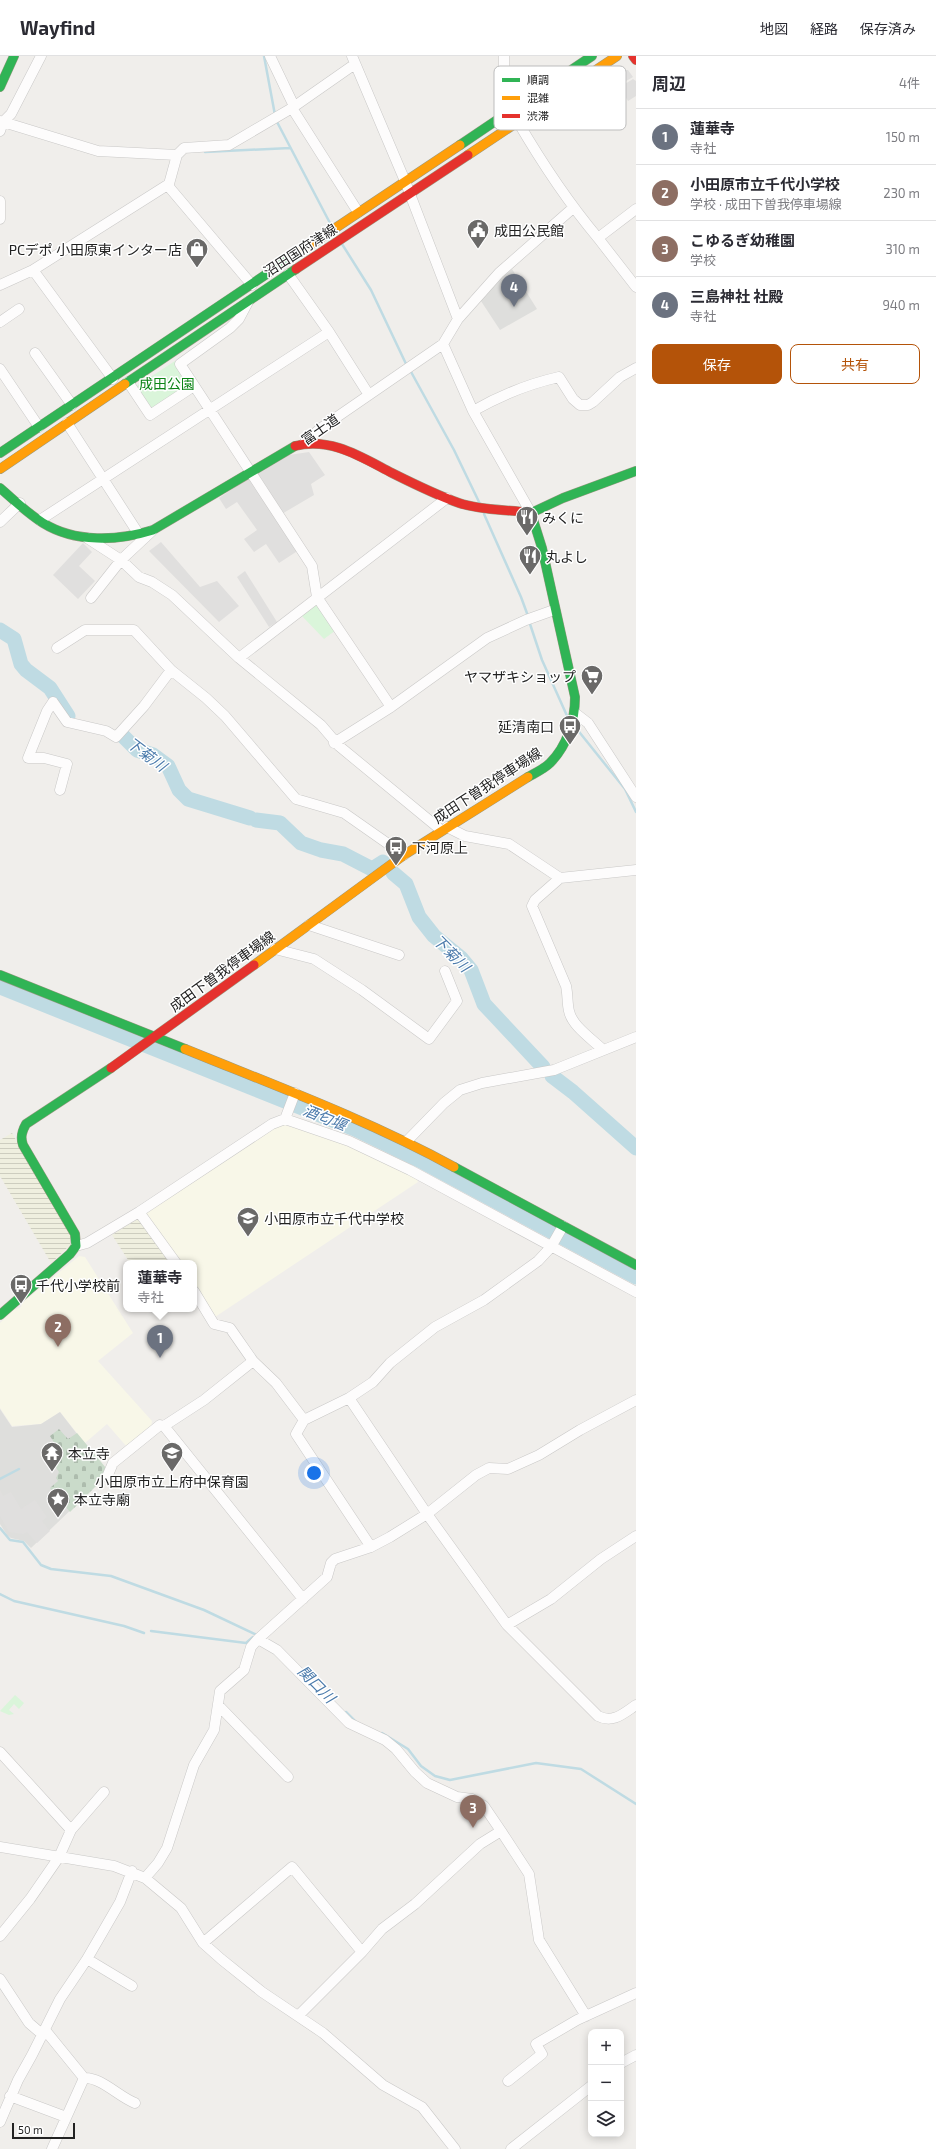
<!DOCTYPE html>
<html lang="ja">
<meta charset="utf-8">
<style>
body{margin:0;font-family:"Exo 2","Noto Sans JP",sans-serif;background:#f7f7f7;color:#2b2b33}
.controls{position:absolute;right:12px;bottom:12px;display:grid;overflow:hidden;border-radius:8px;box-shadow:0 2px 10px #0003}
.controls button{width:36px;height:36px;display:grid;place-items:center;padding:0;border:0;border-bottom:1px solid #e1e1e2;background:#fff;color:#2b2b33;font:20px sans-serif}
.scale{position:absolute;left:12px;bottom:10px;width:63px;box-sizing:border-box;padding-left:4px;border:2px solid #222;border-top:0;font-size:11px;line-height:14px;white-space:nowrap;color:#222;-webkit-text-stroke:3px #fff;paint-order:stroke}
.you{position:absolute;left:314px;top:1417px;width:14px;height:14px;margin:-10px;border:3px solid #fff;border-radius:50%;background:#1a73e8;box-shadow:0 0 0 6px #1a73e833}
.badge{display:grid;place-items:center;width:26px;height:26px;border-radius:50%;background:#b45309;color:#fff;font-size:13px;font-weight:700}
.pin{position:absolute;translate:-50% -33px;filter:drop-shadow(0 1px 2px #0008)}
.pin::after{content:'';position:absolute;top:21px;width:14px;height:12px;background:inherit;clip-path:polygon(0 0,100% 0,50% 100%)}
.popup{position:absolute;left:123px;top:1204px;width:74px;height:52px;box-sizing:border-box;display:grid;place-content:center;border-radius:8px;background:#fff;filter:drop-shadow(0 1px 3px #0005);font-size:13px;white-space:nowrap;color:#7c7c81}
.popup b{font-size:15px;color:#2b2b33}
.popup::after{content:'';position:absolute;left:50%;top:100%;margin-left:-8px;border:8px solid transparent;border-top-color:#fff}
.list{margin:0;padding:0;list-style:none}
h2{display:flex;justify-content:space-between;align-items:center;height:52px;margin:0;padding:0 16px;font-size:17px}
h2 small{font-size:13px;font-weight:400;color:#7c7c81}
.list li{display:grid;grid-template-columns:26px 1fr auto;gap:12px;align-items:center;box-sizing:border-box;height:56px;padding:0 16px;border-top:1px solid #e1e1e2}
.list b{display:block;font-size:15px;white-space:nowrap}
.list p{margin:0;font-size:13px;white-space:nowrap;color:#7c7c81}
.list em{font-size:13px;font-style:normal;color:#7c7c81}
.actions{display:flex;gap:8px;padding:12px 16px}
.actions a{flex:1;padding:9px 0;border:1px solid #b45309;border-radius:8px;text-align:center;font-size:14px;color:#b45309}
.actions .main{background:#b45309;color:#fff}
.icon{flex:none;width:22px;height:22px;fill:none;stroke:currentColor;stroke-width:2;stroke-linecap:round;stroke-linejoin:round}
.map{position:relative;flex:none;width:636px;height:2093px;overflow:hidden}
header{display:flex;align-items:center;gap:24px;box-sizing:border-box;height:56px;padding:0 20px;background:#fff;border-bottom:1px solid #e1e1e2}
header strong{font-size:19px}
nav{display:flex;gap:22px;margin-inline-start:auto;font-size:14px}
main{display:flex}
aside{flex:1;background:#fff}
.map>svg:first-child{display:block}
.education{fill:#f8f7e8}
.religious{fill:#dededc}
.farmland{fill:url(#farmland-rules)}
.cemetery{fill:url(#cemetery-stones)}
.park{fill:#daf5da}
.parking{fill:#e0dfde}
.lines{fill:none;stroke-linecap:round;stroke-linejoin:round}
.stream{stroke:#bfdbe3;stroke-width:2.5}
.river{stroke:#bfdbe3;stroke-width:15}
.street-casing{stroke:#c9c8c7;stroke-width:11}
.fast-casing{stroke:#999a82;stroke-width:10}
.slow-casing{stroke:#999a82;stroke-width:10}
.jam-casing{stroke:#999a82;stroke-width:10}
.street{stroke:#fdfcfc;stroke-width:10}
.fast{stroke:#30b455;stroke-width:9}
.slow{stroke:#ff9f0a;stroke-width:9}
.jam{stroke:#e5322d;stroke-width:9}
.labels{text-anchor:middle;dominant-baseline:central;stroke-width:3;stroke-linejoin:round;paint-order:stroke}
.poi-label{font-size:14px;fill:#222;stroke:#fff;text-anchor:start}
.street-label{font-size:14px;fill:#222;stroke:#fff}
.park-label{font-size:14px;fill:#0c8416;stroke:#fff}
.water-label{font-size:15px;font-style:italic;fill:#4a7aab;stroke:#fff}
.key{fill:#fff;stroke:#bdbdbd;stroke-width:1}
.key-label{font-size:11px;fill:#222}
</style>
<header>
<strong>Wayfind</strong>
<nav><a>地図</a><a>経路</a><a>保存済み</a></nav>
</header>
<main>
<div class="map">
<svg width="636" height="2093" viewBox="0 0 636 2093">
<defs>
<pattern id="farmland-rules" width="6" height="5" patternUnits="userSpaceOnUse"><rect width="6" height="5" fill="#efefdf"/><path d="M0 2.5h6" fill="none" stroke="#cdcdbf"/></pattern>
<pattern id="cemetery-stones" width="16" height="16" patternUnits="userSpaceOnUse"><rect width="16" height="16" fill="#cadbca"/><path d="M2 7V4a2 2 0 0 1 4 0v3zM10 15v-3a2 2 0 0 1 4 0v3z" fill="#adbcad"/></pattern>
</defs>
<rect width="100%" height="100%" fill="#f0eeeb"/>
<path class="education" d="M 275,1069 L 283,1069 L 330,1080 L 417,1123 L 418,1126 L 215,1261 L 194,1228 L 194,1207 L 180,1207 L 144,1156 Z
M 79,1200 L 85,1201 L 133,1277 L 98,1305 L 152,1365 L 151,1372 L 127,1391 L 107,1368 L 85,1387 L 60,1356 L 41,1368 L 12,1370 L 0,1352 L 0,1267 L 14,1254 L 21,1251 L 22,1247 Z"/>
<path class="religious" d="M 512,213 L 537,253 L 500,274 L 479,242 Z
M 0,1353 L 12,1371 L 41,1368 L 60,1356 L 84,1387 L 103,1423 L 31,1492 L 24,1485 L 11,1482 L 7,1479 L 0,1468 Z"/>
<path class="farmland" d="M 12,1077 L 70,1176 L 70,1189 L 51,1207 L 0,1120 L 0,1084 Z
M 139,1162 L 173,1207 L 130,1207 L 112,1179 Z"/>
<path class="cemetery" d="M 59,1373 L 68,1383 L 77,1377 L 106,1412 L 103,1423 L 70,1456 L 50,1432 L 58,1425 L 56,1422 L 59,1416 L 52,1406 L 61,1398 L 50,1380 Z"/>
<path class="park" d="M 175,305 L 190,329 L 151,355 L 135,331 Z
M 317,546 L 336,574 L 324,583 L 301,559 Z
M 15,1639 L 24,1647 L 19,1653 L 14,1648 L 9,1654 L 14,1658 L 9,1659 L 0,1655 Z"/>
<path class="parking" d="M 612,14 L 628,14 L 633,21 L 562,62 L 556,53 Z
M 633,23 L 636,25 L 636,40 L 628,45 L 620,31 Z
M 309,396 L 325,419 L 311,428 L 314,439 L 280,459 L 257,418 L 289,399 Z
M 250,421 L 299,494 L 279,507 L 266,488 L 254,496 L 244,483 L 257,474 L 237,446 L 226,453 L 219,442 Z
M 161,486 L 200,531 L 217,525 L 239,550 L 219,566 L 149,495 Z
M 83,487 L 92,496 L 79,510 L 95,525 L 78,543 L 53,519 Z
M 245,515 L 277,566 L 269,571 L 237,521 Z
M 0,1434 L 3,1440 L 11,1436 L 21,1453 L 35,1444 L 47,1461 L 42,1465 L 50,1475 L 37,1487 L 27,1476 L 23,1478 L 9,1476 L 0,1460 Z"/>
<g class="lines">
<path class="stream" d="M 264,0 L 275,59
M 276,64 L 331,169
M 205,96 L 290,92
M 342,188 L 371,234 L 407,310
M 410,314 L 454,394 L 480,448
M 484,458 L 521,541 L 528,560
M 529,565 L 542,604 L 568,662
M 576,672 L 625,733 L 636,756
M 0,1423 L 19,1413
M 0,1472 L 10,1484 L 23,1486 L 41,1509 L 51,1513 L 111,1520 L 204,1554 L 259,1580
M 0,1538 L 14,1545 L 124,1570 L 144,1577
M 151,1575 L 246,1587 L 253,1581
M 346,1656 L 355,1665
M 382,1677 L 408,1693 L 421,1710 L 435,1720 L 450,1724 L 536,1707 L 581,1713 L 636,1748"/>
<path class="river" d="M 0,574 L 14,583 L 21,608 L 26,614 L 50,632 L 68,660
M 123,680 L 137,694 L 153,699 L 168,710 L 179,734 L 188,743 L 250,762
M 256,764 L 280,767 L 301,787 L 321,794 L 343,798 L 372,813 L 383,806
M 393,817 L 406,828 L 419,861 L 434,880 L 461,902 L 471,914 L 484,948 L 543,1011
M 0,931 L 355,1073 L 419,1104 L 636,1221
M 552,1020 L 573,1036 L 636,1092"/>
<g class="street-casing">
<path id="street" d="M 270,0 L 293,48 L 292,52 L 358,156
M 352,0 L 405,125 L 458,263 L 443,288
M 504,0 L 504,59
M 0,65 L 98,95 L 177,99
M 518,66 C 542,107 567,145 598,182
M 0,75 L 3,66 L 11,58 L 41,0
M 169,128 L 169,131 L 252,229
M 0,145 L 0,163
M 636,153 L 598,182 L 636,231
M 33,214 L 113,323
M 288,218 L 329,276 L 369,339
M 0,229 L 33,214 L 169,128 L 177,99 L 184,92 L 229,89 L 292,52 L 355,8
M 248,246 L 239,263 L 230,272 L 180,308 L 312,510 L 317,541 L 391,651
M 458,263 L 499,217 L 573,152
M 0,266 L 19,253
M 35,297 L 72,349
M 0,313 L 39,371
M 128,326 L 150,359 L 194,330
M 473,355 C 501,339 528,328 559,321 L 573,343 L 580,349 L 588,349 L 593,346 L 620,321 L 636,312
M 67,367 L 138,477
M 305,386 L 321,372 L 443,288 L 473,355 L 531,457
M 40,464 L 329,276
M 0,466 L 20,447
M 87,482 L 121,504 L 139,521 L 152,526 L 172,539 L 239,602 L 321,669 L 339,690 L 441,774
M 91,542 L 121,504 L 152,475
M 57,592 L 85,574 L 134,574 L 171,614 L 206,642 L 225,660 L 296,743 L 344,757 L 404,799
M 239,602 L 447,442
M 575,657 L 588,667 L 636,741
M 334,687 L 391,651 L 487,582 L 526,564 L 554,554
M 60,734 L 67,708 L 44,702 L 28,702 L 47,655 L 53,646 L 67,666 L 106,675 L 116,681 L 144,650 L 171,614
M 447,771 L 465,780 L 509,788 L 560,822 L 636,814
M 560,822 L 535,844 L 532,850 L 566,930 C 568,939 567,947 569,955 C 572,970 592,983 602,993
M 309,869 L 399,899
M 275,893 L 314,903 L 362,934 L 429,983 L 457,945 L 445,915
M 285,1063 L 349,1085 L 410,1114 L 636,1236
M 407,1085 L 444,1047 L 460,1034 L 482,1027 L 554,1014 L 636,981
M 139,1156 L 176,1207
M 76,1190 L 87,1187 L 139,1156 L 272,1068 L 285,1063 L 295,1037
M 194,1235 L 214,1268 L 230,1272 L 253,1305 L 276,1327 L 304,1364
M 349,1342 L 427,1458 L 507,1569 L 598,1660 C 613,1668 624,1657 636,1649
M 164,1370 L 303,1543
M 107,1421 L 113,1407 L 160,1369 L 164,1370 L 204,1344 L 253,1305
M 371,1491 L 296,1378 L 304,1364 L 349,1342 L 373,1326 L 390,1307 L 435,1271 L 484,1244 L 538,1205 L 551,1191 L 563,1170
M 507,1569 L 551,1543 L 601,1503 L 636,1480
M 258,1583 L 277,1594 L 349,1667 L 385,1684 L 396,1693 L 415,1716 L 427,1727 L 457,1741 L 472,1743 L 484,1750 L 501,1775 L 480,1788 L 415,1848 L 382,1873 L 362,1896 L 298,1960
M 219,1650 L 288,1721
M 0,1696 L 71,1774
M 501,1775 L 529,1818 L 539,1884 L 586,1960
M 0,1791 L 114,1810 L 145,1822 L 181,1852 L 203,1887 L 221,1903 L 262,1936 L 323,1977 L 383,2029 L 422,2051 L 455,2093
M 145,1822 L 158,1807 L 167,1792 L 194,1709 L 214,1674 L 220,1635 L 244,1614 L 251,1591 L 258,1583 L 327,1521 L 331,1507 L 335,1503 L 371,1491 L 390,1481 L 427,1458 L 476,1419 L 489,1412 L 508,1413 L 539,1399 L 580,1374 L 636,1344
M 0,1880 L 30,1843 L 59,1801 L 71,1774 L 104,1736
M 203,1887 L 292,1811 L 362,1896
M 87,1903 L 132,1930
M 0,1923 L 29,1967 L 43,1979
M 45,1974 L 84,2022
M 621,2007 L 636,1999
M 508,2025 L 542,1998 L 536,1988 L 577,1964 L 636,1937
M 10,2040 L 66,2061
M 0,2066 L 18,2024 L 32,1999 L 60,1943 L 87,1903 L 120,1846 L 132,1815
M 52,2093 L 84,2022 C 101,2021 119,2041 135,2047
M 511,2093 L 591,2030"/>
</g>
<g class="fast-casing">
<path id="fast" d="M 0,31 L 14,0
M 460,89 L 592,0
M 125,328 L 296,213
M 0,397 L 301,195
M 0,432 C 14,444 27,457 43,467 C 75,487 118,485 153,474 L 295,390
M 531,457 L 563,442 L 636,415
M 528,721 C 535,717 544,713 550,707 C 567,690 575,665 575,641 L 542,492 L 531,457
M 0,919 L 185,993
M 454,1111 L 636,1209
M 0,1259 L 70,1198 L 76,1190 L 75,1178 L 23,1089 C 20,1081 22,1075 26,1068 L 111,1012"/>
</g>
<g class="slow-casing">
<path id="slow" d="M 468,99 L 617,0
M 301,195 L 460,89
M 0,413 L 125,328
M 254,909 L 404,799 L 528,721
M 185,993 C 276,1030 368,1064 454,1111"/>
</g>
<g class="jam-casing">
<path id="jam" d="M 633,0 L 636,4
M 296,213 L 468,99
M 295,390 C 331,381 361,401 392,417 C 414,428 436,439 459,447 C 483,455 506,453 531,457
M 111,1012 L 254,909"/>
</g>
<use href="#street" class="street"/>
<use href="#fast" class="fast"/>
<use href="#slow" class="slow"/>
<use href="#jam" class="jam"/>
</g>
<defs>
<g id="civic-pin" transform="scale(1.15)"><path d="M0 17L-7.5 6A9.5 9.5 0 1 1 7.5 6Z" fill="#6a6968" stroke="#fff"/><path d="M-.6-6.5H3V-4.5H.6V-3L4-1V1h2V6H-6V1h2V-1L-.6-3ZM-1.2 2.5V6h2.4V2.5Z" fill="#fff"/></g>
<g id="shop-pin" transform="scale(1.15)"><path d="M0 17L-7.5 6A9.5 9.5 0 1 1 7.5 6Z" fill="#6a6968" stroke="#fff"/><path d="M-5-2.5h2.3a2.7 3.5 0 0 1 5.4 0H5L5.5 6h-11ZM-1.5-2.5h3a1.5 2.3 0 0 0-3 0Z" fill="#fff"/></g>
<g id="restaurant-pin" transform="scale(1.15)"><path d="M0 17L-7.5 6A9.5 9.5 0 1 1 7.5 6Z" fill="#6a6968" stroke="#fff"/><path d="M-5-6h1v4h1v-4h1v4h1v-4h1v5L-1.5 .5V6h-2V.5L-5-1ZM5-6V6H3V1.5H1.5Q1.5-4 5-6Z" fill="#fff"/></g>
<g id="supermarket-pin" transform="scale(1.15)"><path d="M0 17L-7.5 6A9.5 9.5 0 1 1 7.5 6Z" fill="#6a6968" stroke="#fff"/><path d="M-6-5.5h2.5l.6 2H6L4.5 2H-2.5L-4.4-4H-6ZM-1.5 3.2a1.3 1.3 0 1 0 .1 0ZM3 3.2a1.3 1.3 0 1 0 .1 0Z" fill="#fff"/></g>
<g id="bus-pin" transform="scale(1.15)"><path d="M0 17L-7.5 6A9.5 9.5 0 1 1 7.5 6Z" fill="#6a6968" stroke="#fff"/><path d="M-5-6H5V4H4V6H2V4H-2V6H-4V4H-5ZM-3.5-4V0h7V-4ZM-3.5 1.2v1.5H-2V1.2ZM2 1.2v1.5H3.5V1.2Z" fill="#fff"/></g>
<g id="school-pin" transform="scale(1.15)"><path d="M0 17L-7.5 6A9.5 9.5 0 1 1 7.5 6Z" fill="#6a6968" stroke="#fff"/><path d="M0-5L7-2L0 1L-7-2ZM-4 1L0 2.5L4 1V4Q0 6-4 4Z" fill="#fff"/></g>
<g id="temple-pin" transform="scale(1.15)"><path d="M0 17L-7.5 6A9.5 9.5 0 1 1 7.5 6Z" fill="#6a6968" stroke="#fff"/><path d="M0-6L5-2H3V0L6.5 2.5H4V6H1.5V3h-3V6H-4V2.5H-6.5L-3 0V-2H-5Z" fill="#fff"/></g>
<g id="sight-pin" transform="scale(1.15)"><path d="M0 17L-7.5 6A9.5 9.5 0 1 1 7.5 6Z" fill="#6a6968" stroke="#fff"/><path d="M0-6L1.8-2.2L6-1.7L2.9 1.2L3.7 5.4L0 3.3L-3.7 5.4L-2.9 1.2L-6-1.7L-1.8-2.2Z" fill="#fff"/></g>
</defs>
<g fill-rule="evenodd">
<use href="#civic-pin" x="478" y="174"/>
<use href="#shop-pin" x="197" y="193"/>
<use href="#restaurant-pin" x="527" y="461"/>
<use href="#restaurant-pin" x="530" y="500"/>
<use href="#supermarket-pin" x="592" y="620"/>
<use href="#bus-pin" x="570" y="670"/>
<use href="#bus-pin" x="396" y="791"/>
<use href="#school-pin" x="248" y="1162"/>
<use href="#bus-pin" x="21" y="1229"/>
<use href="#temple-pin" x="52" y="1397"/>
<use href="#school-pin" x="172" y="1397"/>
<use href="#sight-pin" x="58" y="1443"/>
</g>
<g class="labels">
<g class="poi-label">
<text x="494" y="174">成田公民館</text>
<text x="182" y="193" text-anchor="end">PCデポ 小田原東インター店</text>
<text x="542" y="461">みくに</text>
<text x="546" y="500">丸よし</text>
<text x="576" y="620" text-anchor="end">ヤマザキショップ</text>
<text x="554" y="670" text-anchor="end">延清南口</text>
<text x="412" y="791">下河原上</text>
<text x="264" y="1162">小田原市立千代中学校</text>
<text x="36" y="1229">千代小学校前</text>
<text x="68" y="1397">本立寺</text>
<text x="172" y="1425" text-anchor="middle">小田原市立上府中保育園</text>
<text x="74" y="1443">本立寺廟</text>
</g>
<g class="street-label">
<text transform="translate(300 194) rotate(-33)">沼田国府津線</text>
<text transform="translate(320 373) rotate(-35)">富士道</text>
<text transform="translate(487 729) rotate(-33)">成田下曽我停車場線</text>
<text transform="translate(222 915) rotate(-36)">成田下曽我停車場線</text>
</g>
<g class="park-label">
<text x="167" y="327">成田公園</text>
</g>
<g class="water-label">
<text transform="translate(147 698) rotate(37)">下菊川</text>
<text transform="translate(452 897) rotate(45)">下菊川</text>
<text transform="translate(325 1061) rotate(22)">酒匂堰</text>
<text transform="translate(317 1628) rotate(45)">関口川</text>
</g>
</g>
<rect x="494" y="10" width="132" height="64" rx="6" class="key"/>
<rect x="502" y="22" width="18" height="4" fill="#30b455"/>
<rect x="502" y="40" width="18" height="4" fill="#ff9f0a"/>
<rect x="502" y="58" width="18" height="4" fill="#e5322d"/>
<g class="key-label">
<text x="527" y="28">順調</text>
<text x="527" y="46">混雑</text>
<text x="527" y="64">渋滞</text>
</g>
</svg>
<div class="controls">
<button>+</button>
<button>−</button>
<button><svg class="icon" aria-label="layers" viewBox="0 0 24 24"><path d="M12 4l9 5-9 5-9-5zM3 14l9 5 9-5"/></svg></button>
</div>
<div class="scale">50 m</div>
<div class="you"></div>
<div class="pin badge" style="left:160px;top:1302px;background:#6b7280">1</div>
<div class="popup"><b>蓮華寺</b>寺社</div>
<div class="pin badge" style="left:58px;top:1291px;background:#8d6e63">2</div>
<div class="pin badge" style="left:473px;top:1772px;background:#8d6e63">3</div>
<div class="pin badge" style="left:514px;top:251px;background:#6b7280">4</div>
</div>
<aside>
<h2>周辺<small>4件</small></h2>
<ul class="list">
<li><span class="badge" style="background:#6b7280">1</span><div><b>蓮華寺</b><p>寺社</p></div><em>150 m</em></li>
<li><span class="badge" style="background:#8d6e63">2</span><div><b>小田原市立千代小学校</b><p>学校 · 成田下曽我停車場線</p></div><em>230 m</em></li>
<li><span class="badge" style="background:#8d6e63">3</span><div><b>こゆるぎ幼稚園</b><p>学校</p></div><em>310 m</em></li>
<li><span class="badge" style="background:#6b7280">4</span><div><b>三島神社 社殿</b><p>寺社</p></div><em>940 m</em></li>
</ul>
<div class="actions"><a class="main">保存</a><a>共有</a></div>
</aside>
</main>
